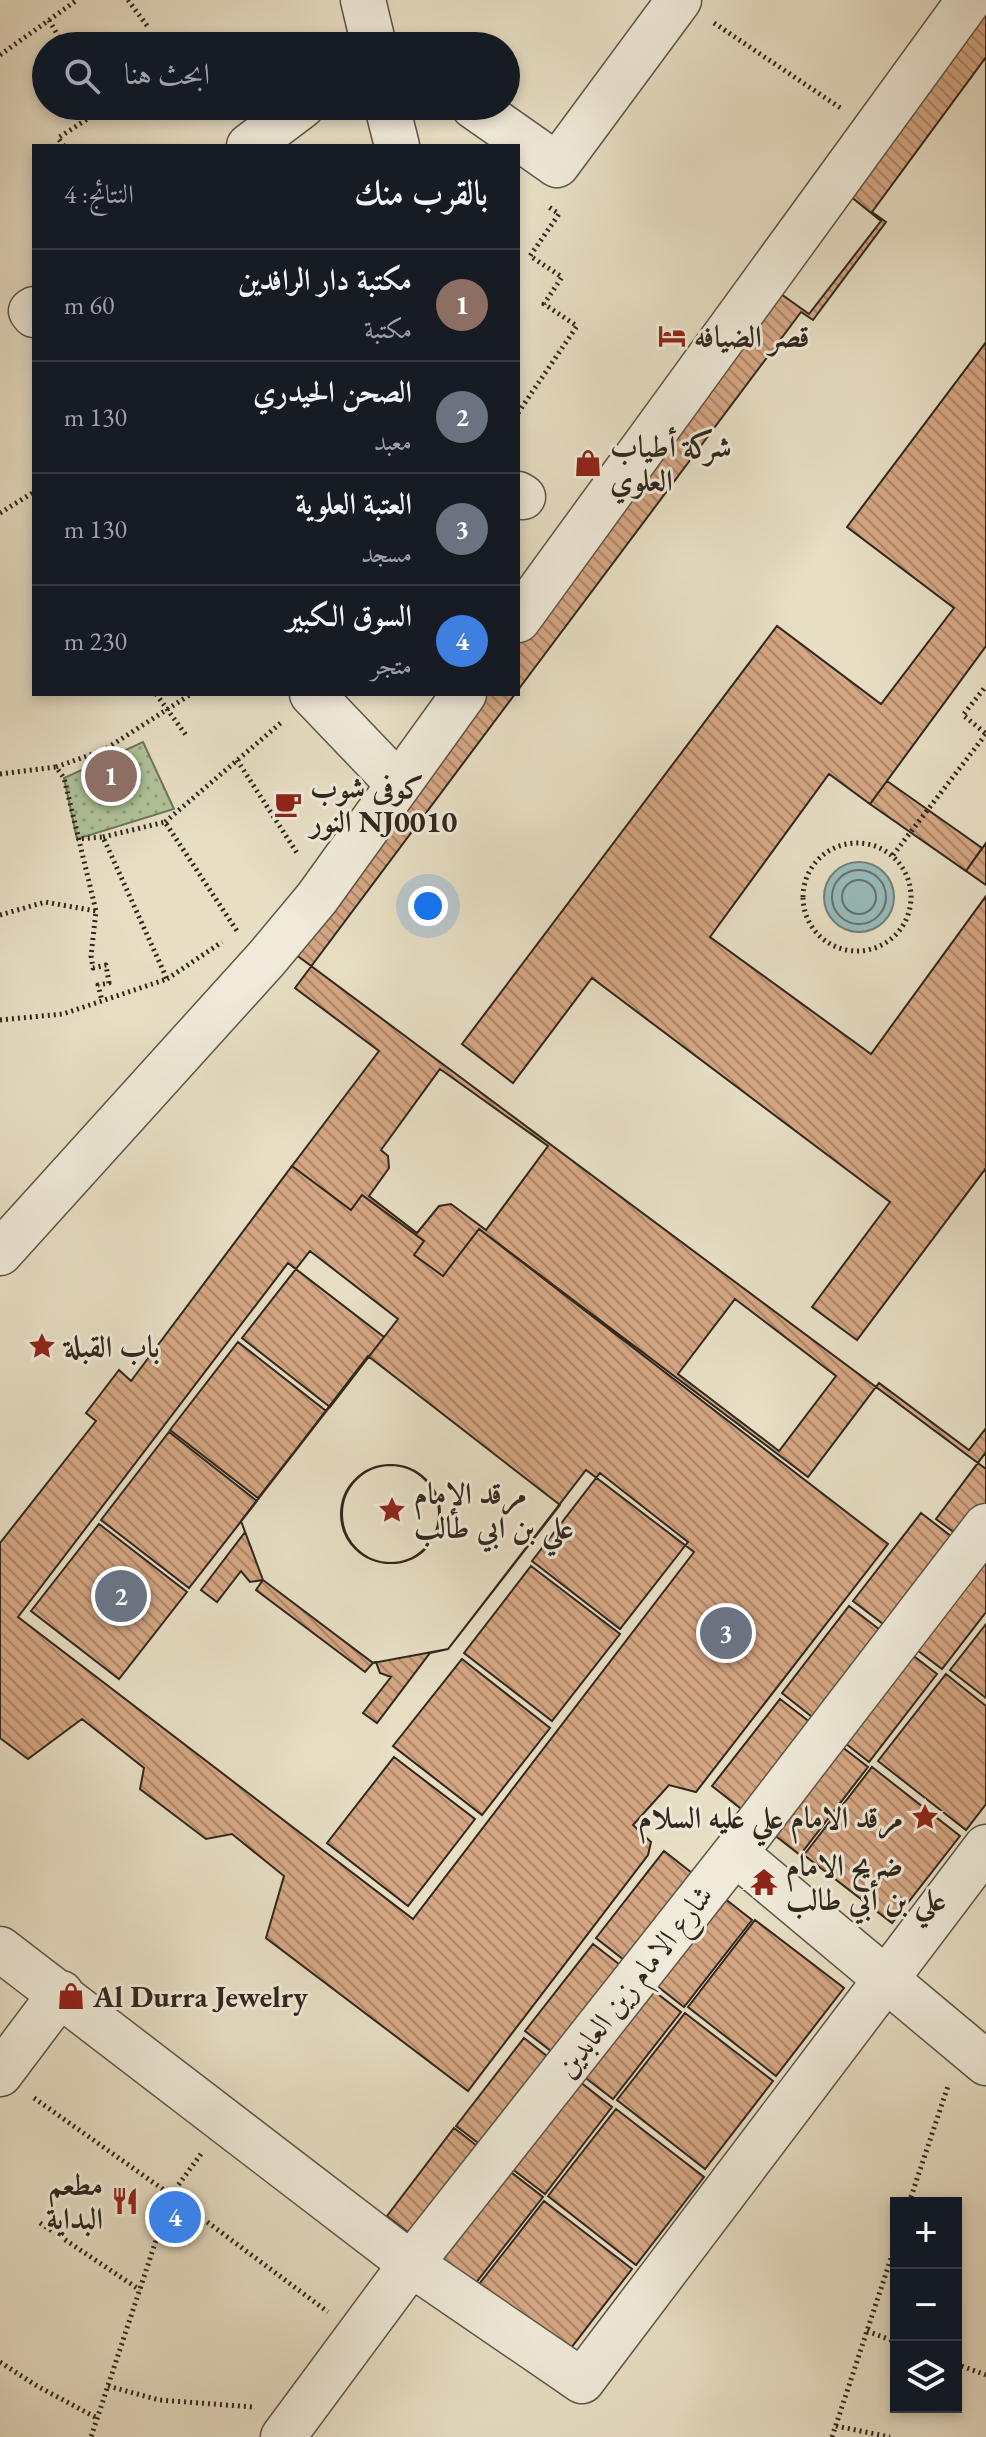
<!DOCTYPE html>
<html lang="ar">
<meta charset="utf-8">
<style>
body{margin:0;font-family:"EB Garamond",Amiri,serif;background:#242831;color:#f1f3f6;direction:rtl}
.controls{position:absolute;right:24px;bottom:24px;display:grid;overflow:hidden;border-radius:0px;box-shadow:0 4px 12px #0003}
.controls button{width:72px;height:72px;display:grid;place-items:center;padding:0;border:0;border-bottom:2px solid #363941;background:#171b24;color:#f1f3f6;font:40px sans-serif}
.you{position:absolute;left:428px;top:906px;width:28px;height:28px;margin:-20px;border:6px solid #fff;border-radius:50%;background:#1a73e8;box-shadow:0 0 0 12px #1a73e833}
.badge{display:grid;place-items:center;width:52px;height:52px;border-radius:50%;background:#7c3aed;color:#fff;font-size:26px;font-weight:700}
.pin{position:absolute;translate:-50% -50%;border:4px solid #fff;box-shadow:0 2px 8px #0006}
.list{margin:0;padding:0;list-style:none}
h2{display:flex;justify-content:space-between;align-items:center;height:104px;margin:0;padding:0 32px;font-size:34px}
h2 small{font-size:26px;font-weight:400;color:#9ea1a6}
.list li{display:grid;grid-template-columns:52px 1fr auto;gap:24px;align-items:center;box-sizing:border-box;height:112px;padding:0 32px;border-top:2px solid #363941}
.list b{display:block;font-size:30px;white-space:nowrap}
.list p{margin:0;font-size:26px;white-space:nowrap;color:#9ea1a6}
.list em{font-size:26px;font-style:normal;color:#9ea1a6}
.icon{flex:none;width:44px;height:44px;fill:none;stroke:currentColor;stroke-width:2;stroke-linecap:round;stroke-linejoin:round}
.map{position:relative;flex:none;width:986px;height:2437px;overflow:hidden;direction:ltr}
.search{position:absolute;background:#171b24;box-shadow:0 4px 12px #0003;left:32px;top:32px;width:488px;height:88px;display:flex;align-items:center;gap:20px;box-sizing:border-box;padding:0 28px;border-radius:44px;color:#9ea1a6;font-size:30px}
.panel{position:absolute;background:#171b24;box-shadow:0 4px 12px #0003;left:32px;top:144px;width:488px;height:552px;border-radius:0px;direction:rtl}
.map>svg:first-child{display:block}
.garden{fill:url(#garden-dots);stroke:#70745c;stroke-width:2}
.water{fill:#98bbbb;stroke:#6e807c;stroke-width:2}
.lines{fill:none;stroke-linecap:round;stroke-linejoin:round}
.shore{stroke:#64716c;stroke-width:2}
.building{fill:url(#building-back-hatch);stroke:#30271e;stroke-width:2;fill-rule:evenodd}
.minor-casing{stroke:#5e5548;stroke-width:47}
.path{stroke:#30271e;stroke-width:5;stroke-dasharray:2 4;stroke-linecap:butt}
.minor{stroke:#efead9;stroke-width:44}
.labels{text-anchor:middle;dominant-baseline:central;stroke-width:6;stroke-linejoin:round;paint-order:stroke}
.poi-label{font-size:30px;font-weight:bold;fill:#30271e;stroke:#efead9;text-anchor:start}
.street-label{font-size:30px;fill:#30271e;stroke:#efead9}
</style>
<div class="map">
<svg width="986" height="2437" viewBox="0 0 986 2437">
<defs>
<pattern id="garden-dots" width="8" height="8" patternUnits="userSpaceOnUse" patternTransform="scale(2)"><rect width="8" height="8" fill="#afc299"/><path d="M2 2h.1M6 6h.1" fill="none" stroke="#8f9e7c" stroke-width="1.8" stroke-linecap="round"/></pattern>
<pattern id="building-back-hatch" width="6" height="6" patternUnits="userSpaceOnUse" patternTransform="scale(2)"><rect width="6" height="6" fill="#d5a683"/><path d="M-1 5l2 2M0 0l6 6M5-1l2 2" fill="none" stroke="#ad876b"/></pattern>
</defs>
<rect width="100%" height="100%" fill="#e7dec4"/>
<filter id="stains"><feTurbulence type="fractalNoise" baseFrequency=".0025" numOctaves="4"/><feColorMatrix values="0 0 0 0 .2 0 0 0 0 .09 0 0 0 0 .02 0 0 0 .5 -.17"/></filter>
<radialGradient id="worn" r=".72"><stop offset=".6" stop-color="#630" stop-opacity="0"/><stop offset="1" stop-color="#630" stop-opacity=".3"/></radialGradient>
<path class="garden" d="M 143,742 L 174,809 L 77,839 L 64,778 Z"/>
<path class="water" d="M824 897a35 35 0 1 1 70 0a35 35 0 1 1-70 0Z"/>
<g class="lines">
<path class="shore" d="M832 897a27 27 0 1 1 54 0a27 27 0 1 1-54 0Z
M842 897a17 17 0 1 1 34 0a17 17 0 1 1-34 0Z"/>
</g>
<path class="building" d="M 986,0 L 986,646 L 870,804 L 829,774 L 710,937 L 871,1054 L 986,896 L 986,1469 L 283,945 L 469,694 L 518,694 L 518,628 L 771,287 L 809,314 L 881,221 L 839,187 Z
M 986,57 L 986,342 L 847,527 L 954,608 L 881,704 L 777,626 L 462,1044 L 513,1083 L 592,978 L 890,1202 L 812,1307 L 857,1340 L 986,1168 L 986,1428 L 969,1450 L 879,1383 L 808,1477 L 479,1229 L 443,1276 L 414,1255 L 424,1241 L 362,1195 L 351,1210 L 292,1166 L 379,1051 L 295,988 L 515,694 L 518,694 L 518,690 L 801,312 L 813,320 L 886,222 L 872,212 ZM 440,1069 L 548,1146 L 486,1230 L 451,1204 L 439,1206 L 417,1233 L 369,1196 L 389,1168 L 388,1156 L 381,1150 ZM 735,1299 L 836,1376 L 779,1451 L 678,1374 Z
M 887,781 L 982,848 L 966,871 L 870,804 Z
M 986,843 L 986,885 L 966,871 Z
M 292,1166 L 351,1210 L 362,1195 L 424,1241 L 414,1255 L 443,1276 L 479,1229 L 888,1544 L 696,1792 L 669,1785 L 633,1825 L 651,1842 L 648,1855 L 468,2091 L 266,1938 L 284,1876 L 232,1834 L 206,1839 L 140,1789 L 144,1768 L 82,1719 L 28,1759 L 0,1738 L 0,1543 L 96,1421 L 86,1413 L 119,1370 L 131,1381 ZM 288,1263 L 384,1337 L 241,1521 L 245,1532 L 201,1590 L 217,1602 L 241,1571 L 250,1582 L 263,1580 L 373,1663 L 376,1662 L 380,1673 L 391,1677 L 363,1713 L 377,1723 L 430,1653 L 448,1649 L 586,1470 L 694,1552 L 413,1919 L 18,1617 Z
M 310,1251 L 398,1319 L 330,1407 L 242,1338 Z
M 238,1342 L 326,1411 L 258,1498 L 170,1430 Z
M 368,1356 L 560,1505 L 448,1649 L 373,1663 L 263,1580 L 241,1521 Z
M 169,1432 L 257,1501 L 189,1588 L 101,1520 Z
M 986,1452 L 986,1556 L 936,1519 Z
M342 1514a49 49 0 1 1 98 0a49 49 0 1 1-98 0Z
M341 1514a49 49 0 1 1 98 0a49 49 0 1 1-98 0Z
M 600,1473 L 688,1542 L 620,1629 L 532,1561 Z
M 921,1513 L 986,1563 L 986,1612 L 942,1669 L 853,1601 Z
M 99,1524 L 187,1592 L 119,1679 L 31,1611 Z
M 531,1566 L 620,1634 L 552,1721 L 464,1653 Z
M 263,1580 L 373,1663 L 365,1672 L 256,1590 Z
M 849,1606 L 937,1674 L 869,1762 L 782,1693 Z
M 986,1624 L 986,1698 L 950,1670 Z
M 462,1659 L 550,1728 L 482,1815 L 393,1746 Z
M 946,1674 L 986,1706 L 986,1804 L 966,1830 L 878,1761 Z
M 780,1699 L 868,1767 L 800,1855 L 712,1786 Z
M 394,1757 L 475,1819 L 408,1906 L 327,1843 Z
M 872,1767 L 960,1836 L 892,1923 L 804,1855 Z
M 664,1851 L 752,1920 L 684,2007 L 596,1938 Z
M 755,1920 L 844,1988 L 776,2076 L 688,2007 Z
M 593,1944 L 681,2012 L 613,2099 L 525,2031 Z
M 685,2013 L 773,2081 L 705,2169 L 617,2100 Z
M 524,2038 L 612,2107 L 545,2194 L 456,2126 Z
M 616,2109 L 704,2177 L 636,2265 L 548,2196 Z
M 454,2128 L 543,2197 L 475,2284 L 387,2216 Z
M 544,2201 L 632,2269 L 564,2357 L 476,2288 Z"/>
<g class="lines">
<g class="minor-casing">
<path id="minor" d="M 363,0 L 374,46
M 387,106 L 397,146
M 473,106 L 557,165 L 679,0
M 249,146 L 302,106
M 34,309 L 31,311 L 34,315
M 518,494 L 523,497
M 518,620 L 969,0
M 312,694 L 398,784
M 0,1253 L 267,958 L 317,898 L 464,694
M 735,1853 L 986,2063
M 0,1949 L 411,2264 L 582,2381 L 986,1847
M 0,2074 L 61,1993
M 283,2437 L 411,2264 L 735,1853 L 986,1526"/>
</g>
<path class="path" d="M 128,0 L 148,27
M 49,20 L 64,46
M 714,23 L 842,109
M 0,55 L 77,0
M 64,146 L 58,138 L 101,110 L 99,106
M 518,413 L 577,326 L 544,304 L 562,277 L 530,256 L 559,214 L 549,207
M 0,513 L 34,492
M 156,694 L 186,735
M 985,733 L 963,715 L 986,686
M 237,760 L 297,853
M 56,767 L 104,750 L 191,694
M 0,774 L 56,767 L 64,778 L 96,911 L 91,956 L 93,968 L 106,965 L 109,983 L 98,985 L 102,1001
M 165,822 L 283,721
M 103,837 L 165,822 L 237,931
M803 897a54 54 0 1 1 108 0a54 54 0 1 1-108 0Z
M 893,855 L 986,734
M 0,915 L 45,902 L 96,911
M 167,979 L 222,942
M 0,1020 L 63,1014 L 167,979 L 103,837 L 77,839
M 34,2098 L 171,2195 L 91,2437
M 201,2154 L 171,2195 L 328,2312
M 909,2203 L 948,2086
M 40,2223 L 140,2290
M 867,2331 L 896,2342
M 0,2362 L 37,2386 L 97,2418
M 956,2364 L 986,2375
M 108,2386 L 159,2400 L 253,2407
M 836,2426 L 890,2437
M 832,2437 L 896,2243"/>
<use href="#minor" class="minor"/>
</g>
<defs>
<g id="hotel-bare" transform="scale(2.16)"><path d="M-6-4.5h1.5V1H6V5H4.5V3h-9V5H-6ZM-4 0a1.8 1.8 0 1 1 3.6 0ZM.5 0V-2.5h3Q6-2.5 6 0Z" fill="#8f2418" stroke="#efead9" stroke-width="2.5" paint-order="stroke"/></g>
<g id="shop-bare" transform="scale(2.16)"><path d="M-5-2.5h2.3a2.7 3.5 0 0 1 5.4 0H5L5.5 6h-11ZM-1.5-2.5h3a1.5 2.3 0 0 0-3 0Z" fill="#8f2418" stroke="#efead9" stroke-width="2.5" paint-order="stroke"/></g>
<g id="cafe-bare" transform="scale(2.16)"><path d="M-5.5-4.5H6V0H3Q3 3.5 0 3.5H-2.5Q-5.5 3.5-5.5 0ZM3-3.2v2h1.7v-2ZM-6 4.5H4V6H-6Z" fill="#8f2418" stroke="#efead9" stroke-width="2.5" paint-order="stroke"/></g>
<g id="sight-bare" transform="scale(2.16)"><path d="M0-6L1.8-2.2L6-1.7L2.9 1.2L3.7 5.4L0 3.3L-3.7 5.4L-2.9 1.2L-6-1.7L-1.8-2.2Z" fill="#8f2418" stroke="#efead9" stroke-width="2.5" paint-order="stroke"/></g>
<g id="temple-bare" transform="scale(2.16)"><path d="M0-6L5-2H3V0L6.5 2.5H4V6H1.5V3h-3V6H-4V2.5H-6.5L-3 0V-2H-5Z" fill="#8f2418" stroke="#efead9" stroke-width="2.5" paint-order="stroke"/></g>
<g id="restaurant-bare" transform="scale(2.16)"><path d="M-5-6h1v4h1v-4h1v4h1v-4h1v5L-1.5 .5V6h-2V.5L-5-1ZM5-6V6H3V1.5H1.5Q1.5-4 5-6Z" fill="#8f2418" stroke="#efead9" stroke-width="2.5" paint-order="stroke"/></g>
</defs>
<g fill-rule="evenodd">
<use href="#hotel-bare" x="672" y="336"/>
<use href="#shop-bare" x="588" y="463"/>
<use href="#cafe-bare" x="288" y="804"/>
<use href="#sight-bare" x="42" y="1346"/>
<use href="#sight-bare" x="392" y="1510"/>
<use href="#sight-bare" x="925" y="1817"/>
<use href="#temple-bare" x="764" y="1882"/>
<use href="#shop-bare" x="71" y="1996"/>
<use href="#restaurant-bare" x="125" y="2201"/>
</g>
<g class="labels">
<g class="poi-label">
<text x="694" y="336">قصر الضيافه</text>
<text x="610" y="446">شركة أطياب<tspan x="610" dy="34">العلوي</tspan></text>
<text x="310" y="787">کوفی شوب<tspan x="310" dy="34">النور NJ0010</tspan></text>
<text x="64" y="1346">باب القبلة</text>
<text x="414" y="1493">مرقد الإمام<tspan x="414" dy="34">علي بن ابي طالب</tspan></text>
<text x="903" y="1817" text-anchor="end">مرقد الامام علي عليه السلام</text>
<text x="786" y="1865">ضريح الامام<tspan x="786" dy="34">علي بن أبي طالب</tspan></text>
<text x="93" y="1996">Al Durra Jewelry</text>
<text x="103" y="2184" text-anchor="end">مطعم<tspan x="103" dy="34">البداية</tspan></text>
</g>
<g class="street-label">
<text transform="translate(634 1981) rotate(-52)">شارع الامام زين العابدين</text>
</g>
</g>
<rect width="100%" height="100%" filter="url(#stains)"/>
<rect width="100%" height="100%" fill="url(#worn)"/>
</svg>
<div class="controls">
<button>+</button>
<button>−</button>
<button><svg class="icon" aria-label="layers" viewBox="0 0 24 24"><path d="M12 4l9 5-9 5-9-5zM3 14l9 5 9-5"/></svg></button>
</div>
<div class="you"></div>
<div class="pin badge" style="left:111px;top:776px;background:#8d6e63">1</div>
<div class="pin badge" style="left:121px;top:1596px;background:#6b7280">2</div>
<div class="pin badge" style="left:726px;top:1633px;background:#6b7280">3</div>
<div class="pin badge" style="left:175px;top:2217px;background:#3f7fe0">4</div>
<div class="search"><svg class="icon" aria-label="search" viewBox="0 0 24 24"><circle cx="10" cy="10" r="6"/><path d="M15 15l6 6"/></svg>ابحث هنا</div>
<section class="panel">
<h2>بالقرب منك<small>النتائج: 4</small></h2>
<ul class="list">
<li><span class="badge" style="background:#8d6e63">1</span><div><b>مكتبة دار الرافدين</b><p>مكتبة</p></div><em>60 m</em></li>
<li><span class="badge" style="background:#6b7280">2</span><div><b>الصحن الحيدري</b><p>معبد</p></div><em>130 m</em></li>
<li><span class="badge" style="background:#6b7280">3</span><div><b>العتبة العلوية</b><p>مسجد</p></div><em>130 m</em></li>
<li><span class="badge" style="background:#3f7fe0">4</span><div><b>السوق الكبير</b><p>متجر</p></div><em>230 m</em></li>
</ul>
</section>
</div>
